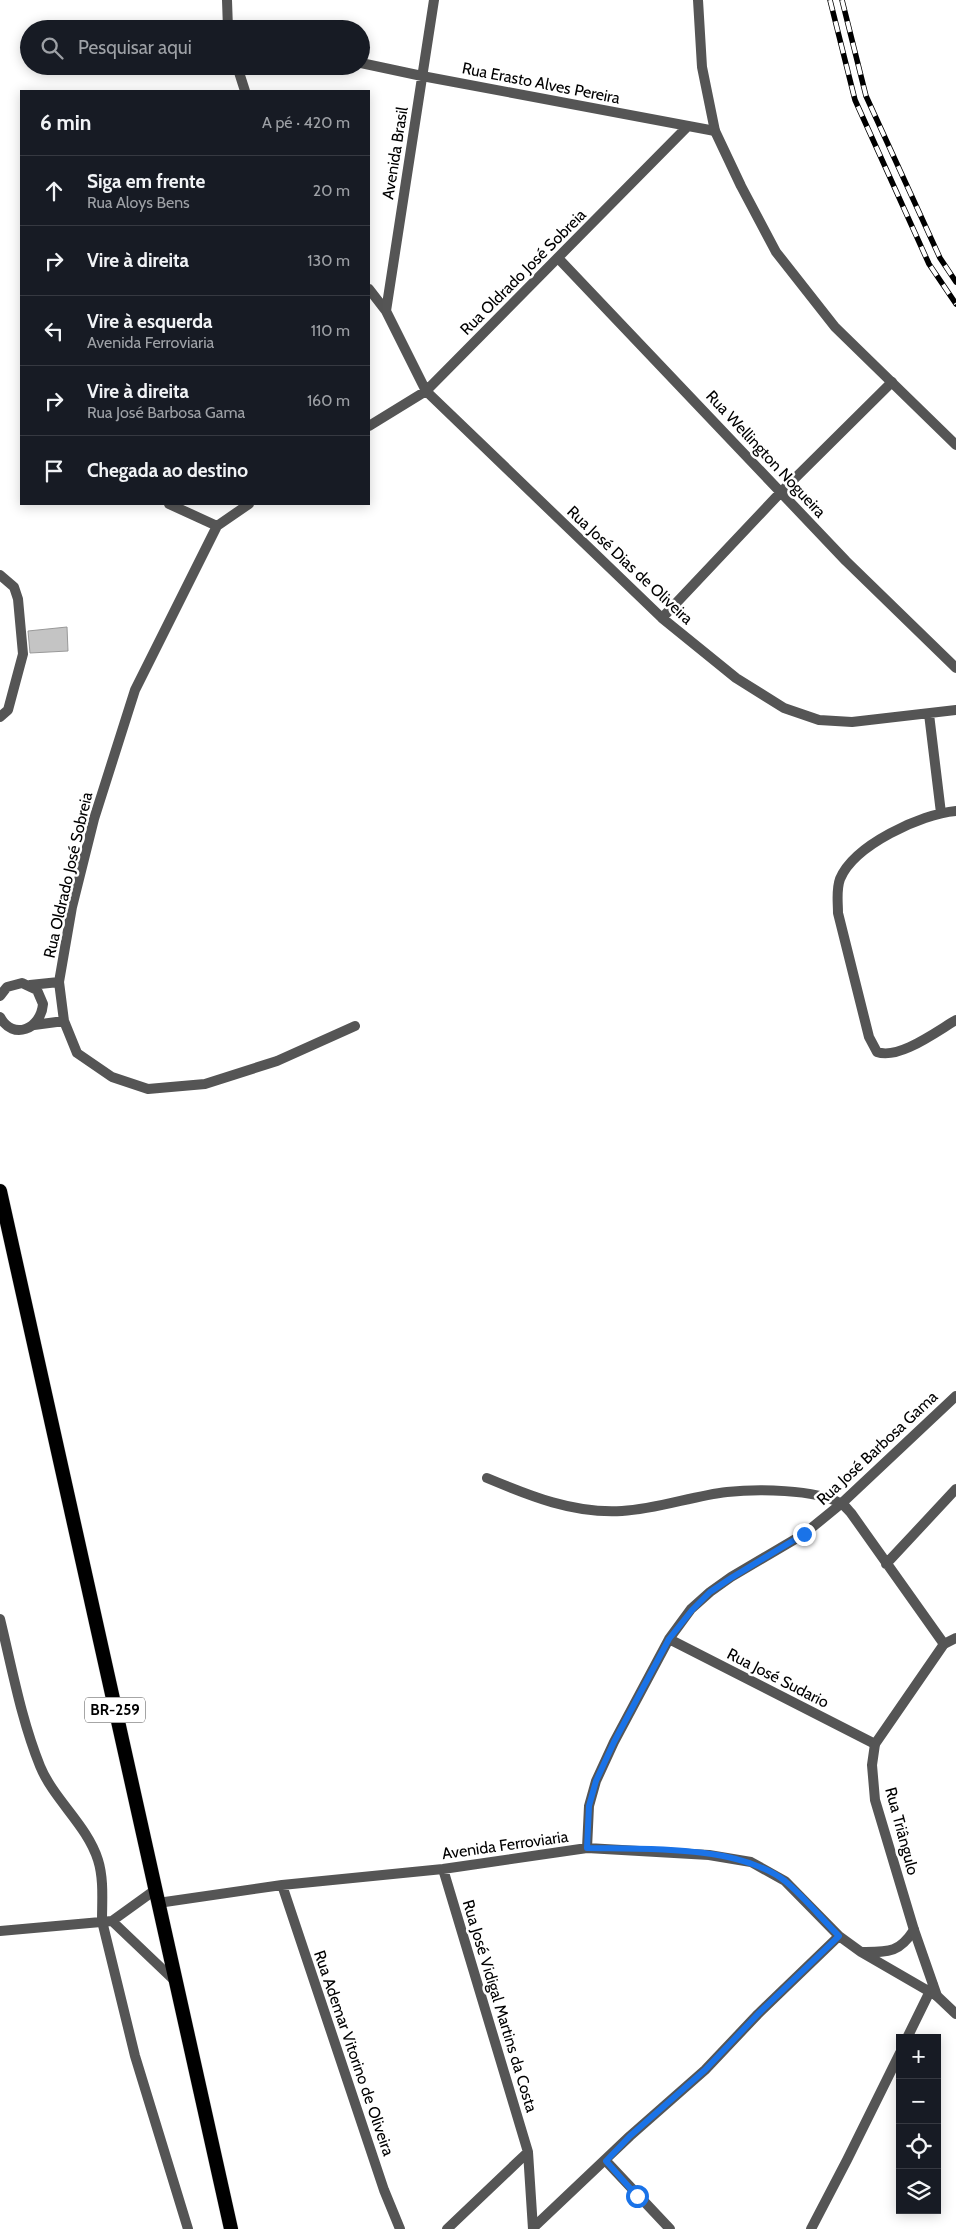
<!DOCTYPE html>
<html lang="pt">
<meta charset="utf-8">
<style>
body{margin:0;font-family:Cabin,sans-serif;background:#242831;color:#f1f3f6}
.controls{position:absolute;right:15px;bottom:15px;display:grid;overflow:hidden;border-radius:0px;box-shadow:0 2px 12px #0003}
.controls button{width:45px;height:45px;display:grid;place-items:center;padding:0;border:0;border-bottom:1px solid #363941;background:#171b24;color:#f1f3f6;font:25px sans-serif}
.stop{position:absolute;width:15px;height:15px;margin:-11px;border:4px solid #1a73e8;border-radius:50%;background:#fff}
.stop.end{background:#1a73e8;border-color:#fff;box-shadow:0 1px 5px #0008}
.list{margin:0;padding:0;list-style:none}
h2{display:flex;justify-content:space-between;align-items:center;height:65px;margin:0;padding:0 20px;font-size:21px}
h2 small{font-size:16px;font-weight:400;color:#9ea1a6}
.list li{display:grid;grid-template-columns:32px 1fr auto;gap:15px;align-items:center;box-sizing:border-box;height:70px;padding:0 20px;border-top:1px solid #363941}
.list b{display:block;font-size:19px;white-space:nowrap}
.list p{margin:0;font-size:16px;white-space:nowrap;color:#9ea1a6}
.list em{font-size:16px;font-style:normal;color:#9ea1a6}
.icon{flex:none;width:28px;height:28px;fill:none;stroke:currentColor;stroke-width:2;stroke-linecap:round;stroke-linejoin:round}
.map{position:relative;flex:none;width:956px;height:2229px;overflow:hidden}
.search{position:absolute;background:#171b24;box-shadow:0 2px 12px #0003;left:20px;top:20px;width:350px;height:55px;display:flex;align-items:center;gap:12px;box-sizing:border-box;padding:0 18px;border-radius:28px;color:#9ea1a6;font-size:19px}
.panel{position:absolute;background:#171b24;box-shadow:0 2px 12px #0003;left:20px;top:90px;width:350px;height:415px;border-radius:0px}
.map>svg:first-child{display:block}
.building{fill:#c4c4c4;stroke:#999}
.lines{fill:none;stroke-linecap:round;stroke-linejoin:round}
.trunk-casing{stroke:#dbdbdb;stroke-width:15}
.service{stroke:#555;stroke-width:10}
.minor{stroke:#555;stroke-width:10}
.tertiary{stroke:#555;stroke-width:10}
.trunk{stroke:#000;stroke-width:14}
.rail-casing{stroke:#000;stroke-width:5.5}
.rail{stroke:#fff;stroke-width:4;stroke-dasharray:11;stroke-linecap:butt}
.route{stroke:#1a73e8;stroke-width:6}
.labels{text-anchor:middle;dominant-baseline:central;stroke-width:5;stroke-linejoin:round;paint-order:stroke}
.shield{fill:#fff;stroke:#4c4c4c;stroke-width:1}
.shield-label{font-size:15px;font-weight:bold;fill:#000}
.street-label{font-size:16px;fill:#000;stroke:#fff}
</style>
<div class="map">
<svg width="956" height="2229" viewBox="0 0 956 2229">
<rect width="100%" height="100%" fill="#fff"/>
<path class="building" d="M 67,627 L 68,651 L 30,653 L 28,631 Z"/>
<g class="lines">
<g class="trunk-casing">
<path id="trunk" d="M 0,1191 L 231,2229"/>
</g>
<path class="service" d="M 0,575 L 14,587 L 18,599 L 23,654 L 8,710 L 0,717
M 102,1921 L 135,2056 L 188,2229
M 907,2038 L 933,1985
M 811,2229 L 847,2160 L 900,2053"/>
<path class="minor" d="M 227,0 L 228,29
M 361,63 L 422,76 L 715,131
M 237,66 L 245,91
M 558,258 L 846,561 L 956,668
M 369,289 L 386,311 L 426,391 L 662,618 L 736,678 L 784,708 L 819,720 L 852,722 L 956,710
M 386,311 L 434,0
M 369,426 L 426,391 L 688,126
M 169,504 L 217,526
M 249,504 L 217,526 L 135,690 L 94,819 L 72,907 L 59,982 L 64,1021 L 77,1053 L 112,1077 L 148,1089 L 205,1084 L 277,1061 L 355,1026
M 662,618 L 781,492 L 892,382
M 929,714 L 941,813
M 956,811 C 921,814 854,845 840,879 C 836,890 838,902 838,913 L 869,1037 L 877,1052 C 899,1060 937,1031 956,1020
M 30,985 L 59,982
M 0,996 L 7,987 L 22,983 L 37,990 L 43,1004 C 41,1029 13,1041 0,1017
M 34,1025 L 64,1021
M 487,1478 C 530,1496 574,1514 622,1511 C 658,1509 692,1496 727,1492 C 756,1489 815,1489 840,1503 C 845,1505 848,1510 851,1513 L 944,1644
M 886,1564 L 956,1489
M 0,1619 C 12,1668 21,1719 40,1766 C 54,1800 87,1825 98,1860 C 104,1879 102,1901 102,1921
M 669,1639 L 875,1744
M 587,1848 L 589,1806 L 596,1781 L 614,1742 L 669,1639 L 691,1609 L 710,1592 L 731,1577 L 804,1534 L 842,1503 L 956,1396
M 443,1869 L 528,2152 L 533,2229
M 282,1885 L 384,2190 L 400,2229
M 158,1903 L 282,1885 L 443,1869 L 587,1848 L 709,1855 L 751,1862 L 785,1881 L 839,1936 L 861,1952 L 937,1996
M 112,1921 L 176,1982
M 112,1921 L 155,1890
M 0,1931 L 112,1921
M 862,1952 C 889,1952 899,1953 914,1930
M 606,2161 L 670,2229
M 533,2228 L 630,2136 L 705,2070 L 758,2014 L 839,1936
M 447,2229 L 528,2152"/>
<path class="tertiary" d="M 698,0 L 702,67 L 715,131 L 741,186 L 776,252 L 835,327 L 956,445
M 956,1638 L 944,1644 L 875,1744 L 872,1765 L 875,1800 L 914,1930 L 937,1996 L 956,2014"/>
<use href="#trunk" class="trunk"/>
<g class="rail-casing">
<path id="rail" d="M 830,0 L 855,100 L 929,264 L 956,304
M 842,0 L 866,96 L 940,258 L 956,282"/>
</g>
<use href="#rail" class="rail"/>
</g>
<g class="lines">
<path class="route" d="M 637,2196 L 606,2161 L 630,2136 L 705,2070 L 758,2014 L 839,1936 C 821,1918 804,1897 785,1881 C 738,1845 645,1849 587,1848 L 589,1806 L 596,1781 L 614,1742 L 669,1639 L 692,1610 L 710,1592 L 731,1578 L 804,1534"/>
</g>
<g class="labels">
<rect class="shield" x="85" y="1697.5" width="60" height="25" rx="4"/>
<g class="shield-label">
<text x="115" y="1710">BR-259</text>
</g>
<g class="street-label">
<text transform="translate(541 83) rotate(11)">Rua Erasto Alves Pereira</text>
<text transform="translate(395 153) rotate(-81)">Avenida Brasil</text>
<text transform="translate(523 272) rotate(-45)">Rua Oldrado José Sobreia</text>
<text transform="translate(766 454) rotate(47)">Rua Wellington Nogueira</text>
<text transform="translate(630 565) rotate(43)">Rua José Dias de Oliveira</text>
<text transform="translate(68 875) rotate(-77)">Rua Oldrado José Sobreia</text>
<text transform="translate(877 1448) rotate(-43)">Rua José Barbosa Gama</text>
<text transform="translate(778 1678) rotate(27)">Rua José Sudario</text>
<text transform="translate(902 1831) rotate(75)">Rua Triângulo</text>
<text transform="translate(505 1845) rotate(-8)">Avenida Ferroviaria</text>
<text transform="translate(500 2006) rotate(73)">Rua José Vidigal Martins da Costa</text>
<text transform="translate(354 2053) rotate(71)">Rua Ademar Vitorino de Oliveira</text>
</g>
</g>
</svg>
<div class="controls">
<button>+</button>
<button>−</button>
<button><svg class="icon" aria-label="locate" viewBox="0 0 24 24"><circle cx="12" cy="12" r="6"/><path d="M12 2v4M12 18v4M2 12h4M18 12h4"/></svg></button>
<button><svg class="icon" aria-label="layers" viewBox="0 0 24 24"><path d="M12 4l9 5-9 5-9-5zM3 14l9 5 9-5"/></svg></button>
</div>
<div class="stop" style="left:637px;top:2196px"></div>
<div class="stop end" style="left:804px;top:1534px"></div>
<div class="search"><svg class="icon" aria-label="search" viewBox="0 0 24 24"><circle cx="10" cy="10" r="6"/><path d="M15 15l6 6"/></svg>Pesquisar aqui</div>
<section class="panel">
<h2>6 min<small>A pé · 420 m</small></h2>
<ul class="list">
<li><svg class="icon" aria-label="ahead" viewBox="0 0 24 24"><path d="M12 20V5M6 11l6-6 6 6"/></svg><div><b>Siga em frente</b><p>Rua Aloys Bens</p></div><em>20 m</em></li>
<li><svg class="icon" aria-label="right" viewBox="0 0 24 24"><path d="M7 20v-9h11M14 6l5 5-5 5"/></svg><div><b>Vire à direita</b></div><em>130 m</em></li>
<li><svg class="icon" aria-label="left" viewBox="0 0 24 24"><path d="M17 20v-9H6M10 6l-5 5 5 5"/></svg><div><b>Vire à esquerda</b><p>Avenida Ferroviaria</p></div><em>110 m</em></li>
<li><svg class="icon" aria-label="right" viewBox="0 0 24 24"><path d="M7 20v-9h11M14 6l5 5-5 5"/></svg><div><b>Vire à direita</b><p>Rua José Barbosa Gama</p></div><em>160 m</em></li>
<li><svg class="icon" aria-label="arrive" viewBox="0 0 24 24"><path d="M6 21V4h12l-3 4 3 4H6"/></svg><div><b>Chegada ao destino</b></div></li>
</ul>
</section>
</div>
